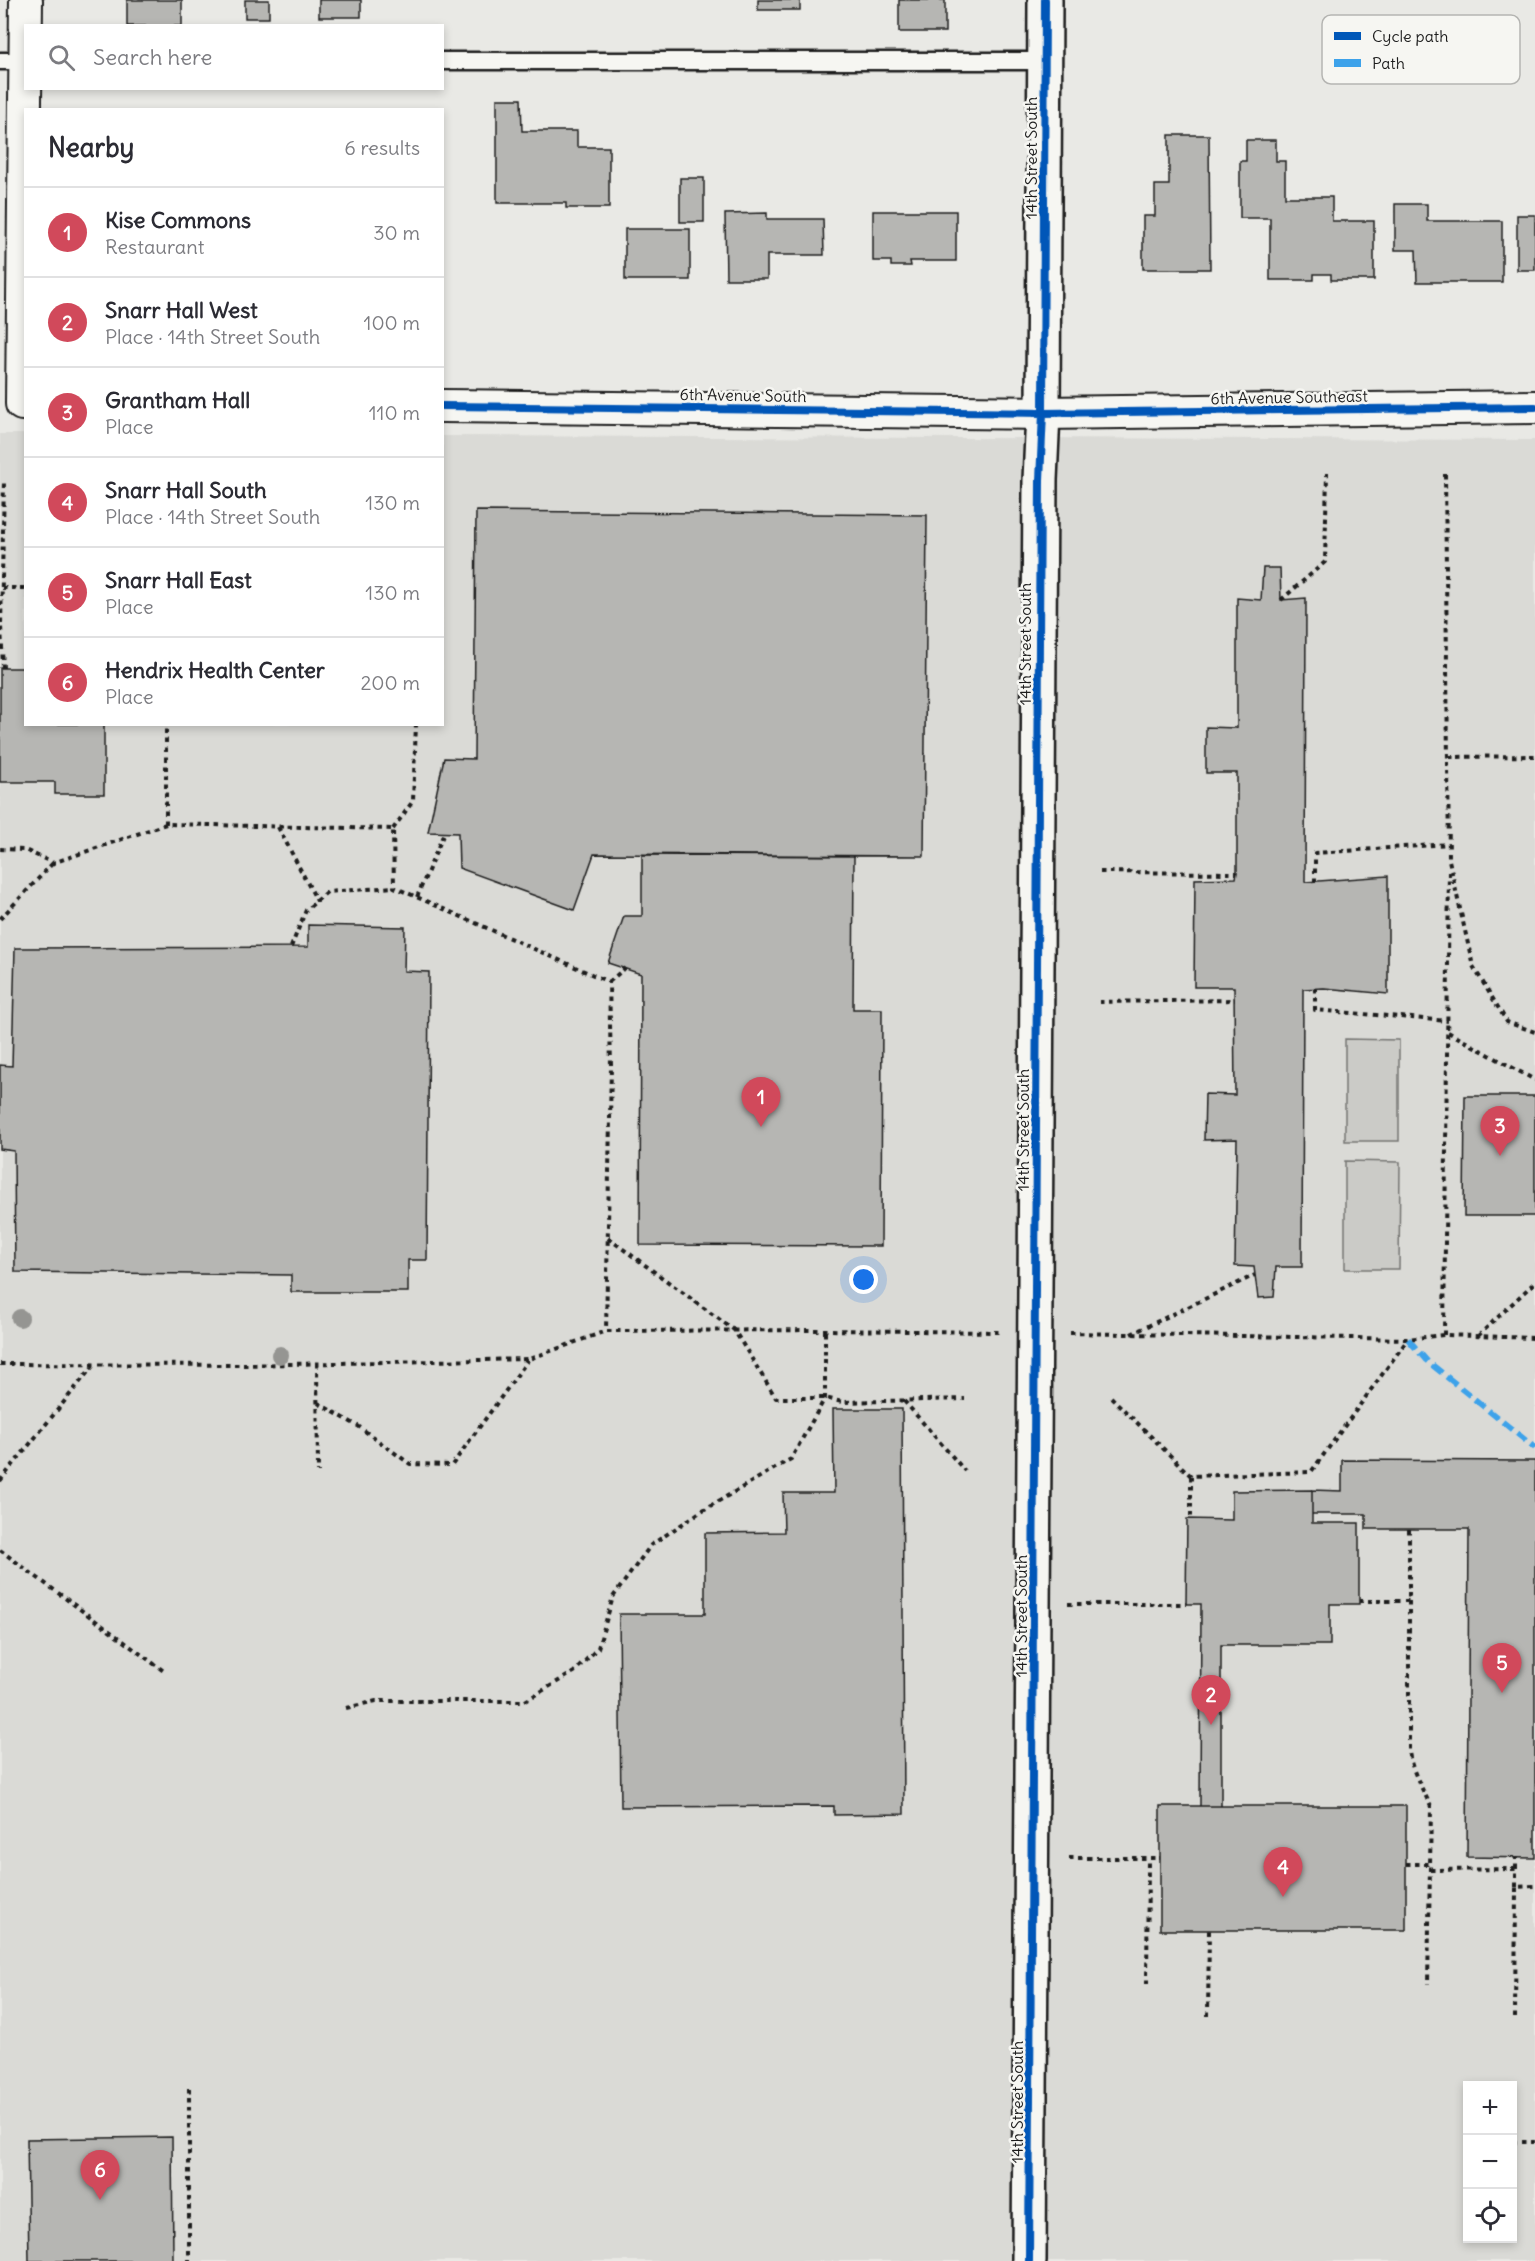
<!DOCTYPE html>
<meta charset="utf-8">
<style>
body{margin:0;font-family:Delius,sans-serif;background:#f2f2f3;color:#2b2b33}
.controls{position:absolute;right:18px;bottom:18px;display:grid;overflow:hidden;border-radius:0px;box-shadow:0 3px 9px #0003}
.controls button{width:54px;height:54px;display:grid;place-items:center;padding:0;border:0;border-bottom:2px solid #e1e1e2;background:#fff;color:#2b2b33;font:30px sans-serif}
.you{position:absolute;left:864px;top:1280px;width:21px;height:21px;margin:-15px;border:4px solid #fff;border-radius:50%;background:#1a73e8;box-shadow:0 0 0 9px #1a73e833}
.badge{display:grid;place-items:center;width:39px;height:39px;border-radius:50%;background:#d1495b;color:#fff;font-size:20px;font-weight:700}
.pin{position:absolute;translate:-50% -50px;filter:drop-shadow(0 2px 3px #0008)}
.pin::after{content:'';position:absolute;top:32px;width:21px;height:18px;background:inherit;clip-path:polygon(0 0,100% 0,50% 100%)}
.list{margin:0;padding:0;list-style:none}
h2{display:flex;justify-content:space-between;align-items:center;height:78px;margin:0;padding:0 24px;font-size:26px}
h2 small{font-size:20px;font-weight:400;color:#7c7c81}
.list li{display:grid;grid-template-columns:39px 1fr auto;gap:18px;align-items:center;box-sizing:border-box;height:90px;padding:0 24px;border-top:2px solid #e1e1e2}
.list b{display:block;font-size:22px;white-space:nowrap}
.list p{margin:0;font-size:20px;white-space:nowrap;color:#7c7c81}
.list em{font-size:20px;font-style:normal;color:#7c7c81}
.icon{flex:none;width:33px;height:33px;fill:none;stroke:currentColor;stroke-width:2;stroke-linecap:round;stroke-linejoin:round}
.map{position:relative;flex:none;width:1535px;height:2261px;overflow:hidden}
.search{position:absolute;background:#fff;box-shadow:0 3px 9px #0003;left:24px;top:24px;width:420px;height:66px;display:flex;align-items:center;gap:15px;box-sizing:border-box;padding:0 21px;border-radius:0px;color:#7c7c81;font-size:22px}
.panel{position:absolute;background:#fff;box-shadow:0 3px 9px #0003;left:24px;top:108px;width:420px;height:618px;border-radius:0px}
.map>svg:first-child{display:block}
.built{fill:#dadad6;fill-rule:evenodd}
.green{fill:#cbcbc7;stroke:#747472;stroke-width:1.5}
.building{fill:#b6b6b3;stroke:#1c1c1c;stroke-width:1.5}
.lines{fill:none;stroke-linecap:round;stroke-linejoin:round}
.service-casing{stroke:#1c1c1c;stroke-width:21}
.minor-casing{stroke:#1c1c1c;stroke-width:36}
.tertiary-casing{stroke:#1c1c1c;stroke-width:38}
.path{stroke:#1c1c1c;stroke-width:4;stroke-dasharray:4.5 4.5;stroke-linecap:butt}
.service{stroke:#f6f6f2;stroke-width:16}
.minor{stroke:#f6f6f2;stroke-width:32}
.tertiary{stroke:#f6f6f2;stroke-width:33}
.quiet{stroke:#3da2ea;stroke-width:6;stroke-dasharray:12 6;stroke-linecap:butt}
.cycleway-casing{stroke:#f6f6f2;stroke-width:11}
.cycleway{stroke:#0057b8;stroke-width:8}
.tree{fill:#959592}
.labels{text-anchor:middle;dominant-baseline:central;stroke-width:5;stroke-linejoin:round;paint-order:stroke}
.street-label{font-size:16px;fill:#1c1c1c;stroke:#f6f6f2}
.key{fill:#f6f6f2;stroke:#b5b5b2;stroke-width:1.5}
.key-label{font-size:16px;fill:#1c1c1c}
</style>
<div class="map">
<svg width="1535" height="2261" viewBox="0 0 1535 2261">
<rect width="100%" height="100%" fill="#e9e9e5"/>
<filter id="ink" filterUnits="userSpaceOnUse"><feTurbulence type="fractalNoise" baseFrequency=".0167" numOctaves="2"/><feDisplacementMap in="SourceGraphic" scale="12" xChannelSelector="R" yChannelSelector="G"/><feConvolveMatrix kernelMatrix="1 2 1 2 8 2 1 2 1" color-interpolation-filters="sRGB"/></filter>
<g filter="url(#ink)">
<path class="built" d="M 0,434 L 25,434 L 26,724 L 442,724 L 443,436 L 1535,440 L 1535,2261 L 0,2261 ZM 1468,2086 L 1512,2086 L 1512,2238 L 1468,2238 Z"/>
<path class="green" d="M 1345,1039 L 1399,1040 L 1399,1141 L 1345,1141 Z
M 1345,1161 L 1400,1162 L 1399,1269 L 1345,1269 Z"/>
<path class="building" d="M 127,0 L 182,0 L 182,26 L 127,26 Z
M 245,0 L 269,0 L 269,18 L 245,18 Z
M 319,0 L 361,0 L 361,17 L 319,17 Z
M 758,0 L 800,0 L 800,10 L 758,10 Z
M 899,0 L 945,0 L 945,32 L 899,32 Z
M 497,99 L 521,99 L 522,131 L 577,131 L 577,147 L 609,147 L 609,208 L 566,208 L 566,203 L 497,203 Z
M 1169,135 L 1209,135 L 1210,269 L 1143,269 L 1143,216 L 1155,216 L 1155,185 L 1169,185 Z
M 1246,140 L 1276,140 L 1276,161 L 1285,161 L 1285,197 L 1332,197 L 1332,221 L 1374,221 L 1374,280 L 1331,280 L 1331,274 L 1314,274 L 1314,280 L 1270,280 L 1270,218 L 1240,218 L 1240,161 L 1246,161 Z
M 680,178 L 704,178 L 704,222 L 680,222 Z
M 1395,204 L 1427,204 L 1427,221 L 1502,221 L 1502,282 L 1417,282 L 1416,250 L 1395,250 Z
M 873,211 L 956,211 L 956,261 L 910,261 L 911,266 L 891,266 L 891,261 L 873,261 Z
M 767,213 L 767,219 L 823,219 L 824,255 L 767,255 L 767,279 L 726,279 L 725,214 Z
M 1517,215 L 1535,215 L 1535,270 L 1517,270 Z
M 625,229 L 690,229 L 690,280 L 625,280 Z
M 476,511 L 927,515 L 924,856 L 594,854 L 574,910 L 459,868 L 458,833 L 428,832 L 444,758 L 474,759 Z
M 1263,568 L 1280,568 L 1281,600 L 1306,598 L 1305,882 L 1388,876 L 1388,994 L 1324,988 L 1303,989 L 1302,1267 L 1276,1267 L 1274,1297 L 1258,1298 L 1254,1267 L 1235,1266 L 1237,1139 L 1204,1140 L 1205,1094 L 1235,1095 L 1234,987 L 1194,987 L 1195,879 L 1236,878 L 1237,873 L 1237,773 L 1206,773 L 1206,727 L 1237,728 L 1237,598 L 1261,600 Z
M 0,668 L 26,668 L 26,724 L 104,724 L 104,794 L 55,794 L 55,782 L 0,782 Z
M 642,855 L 854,856 L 853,1009 L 882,1009 L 881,1246 L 640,1245 L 641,974 L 608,963 L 624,916 L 642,916 Z
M 308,925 L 405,927 L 404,971 L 429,972 L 427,1260 L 408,1260 L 408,1292 L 291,1292 L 291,1275 L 15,1272 L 14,1151 L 0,1149 L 0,1065 L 12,1066 L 15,948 L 308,947 Z
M 1465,1096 L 1535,1096 L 1535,1216 L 1464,1216 Z
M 833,1409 L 902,1409 L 904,1814 L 834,1815 L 834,1806 L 621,1807 L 619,1614 L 705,1614 L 705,1533 L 784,1532 L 783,1493 L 834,1493 Z
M 1342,1460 L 1535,1461 L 1535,1858 L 1467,1857 L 1469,1529 L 1366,1529 L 1366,1514 L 1312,1514 L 1312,1490 L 1342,1491 Z
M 1312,1490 L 1312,1523 L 1359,1523 L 1359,1604 L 1330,1604 L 1330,1645 L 1221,1645 L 1221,1806 L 1200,1806 L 1201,1604 L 1186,1604 L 1187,1519 L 1232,1520 L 1232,1491 Z
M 1160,1806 L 1406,1806 L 1406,1930 L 1160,1930 Z
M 172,2137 L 173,2261 L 29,2261 L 27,2139 Z"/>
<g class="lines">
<g class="service-casing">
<path id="service" d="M 0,61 L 26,61
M 442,61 L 1044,61"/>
</g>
<g class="minor-casing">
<path id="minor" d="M 22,404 L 26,0
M 442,406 L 1043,413 L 1535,407"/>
</g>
<g class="tertiary-casing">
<path id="tertiary" d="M 1029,2261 L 1040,480 L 1043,413 L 1045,0"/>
</g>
<path class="path" d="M 1445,474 L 1449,860 L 1473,966 L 1507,1022 L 1535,1032
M 2,588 L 26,588
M 1281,600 L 1325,562 L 1327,473
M 3,668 L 1,626 L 4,481
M 1449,757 L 1535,756
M 166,824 L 166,724
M 278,827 L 317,901
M 393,829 L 413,801 L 416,724
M 0,849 L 25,850 L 53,863 L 166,824 L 393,829 L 394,887 L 609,982 L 611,1066 L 606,1331
M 1100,872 L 1237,873
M 1315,882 L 1315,853 L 1449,844
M 417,897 L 444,833
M 0,919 L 53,863
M 291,947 L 306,910 L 327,892 L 394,887
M 609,982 L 625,968
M 1315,988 L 1315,1010 L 1448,1021
M 1099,1002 L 1235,1000
M 1448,1032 L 1535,1080
M 608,1238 L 734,1330 L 776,1398 L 825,1398 L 842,1402 L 965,1399
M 1070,1333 L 1408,1339 L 1444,1335 L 1535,1338
M 1131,1334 L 1255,1275
M 1444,1335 L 1449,868
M 1478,1336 L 1535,1282
M 317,1363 L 318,1472
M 0,1364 L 243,1365 L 529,1359 L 606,1331 L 825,1330 L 999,1332
M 1111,1397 L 1191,1476 L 1311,1472 L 1408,1339
M 904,1401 L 965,1471
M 318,1403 L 358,1426 L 410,1464 L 452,1465 L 528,1360
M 1191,1476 L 1191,1519
M 0,1481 L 93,1366
M 1409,1529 L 1409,1751 C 1411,1771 1423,1789 1431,1807 L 1428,1984
M 0,1550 L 165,1672
M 1359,1601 L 1409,1601
M 1068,1604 L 1186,1604
M 346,1708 L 376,1701 L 525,1701 L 574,1672 L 598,1648 L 613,1597 L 651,1545 L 703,1510 L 791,1459 L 825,1398 L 825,1330
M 1069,1858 L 1160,1858
M 1406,1864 L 1430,1864
M 1430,1870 L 1516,1869
M 1516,1887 L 1516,1858
M 1147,1984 L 1148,1859
M 1208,2016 L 1209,1930
M 1515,2018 L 1516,1887 L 1535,1886
M 189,2088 L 189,2261
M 1513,2142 L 1535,2142"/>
<use href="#service" class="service"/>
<use href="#minor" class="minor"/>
<use href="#tertiary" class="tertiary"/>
<path class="quiet" d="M 1408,1339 L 1426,1360 L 1535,1448"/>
<g class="cycleway-casing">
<path id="cycleway" d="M 442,406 L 1043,413 L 1535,407
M 1029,2261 L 1040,480 L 1043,413 L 1045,0"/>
</g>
<use href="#cycleway" class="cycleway"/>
</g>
<g class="tree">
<circle cx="20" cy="1318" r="9"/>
<circle cx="280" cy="1355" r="9"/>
</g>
</g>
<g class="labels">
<g class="street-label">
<text transform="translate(1031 158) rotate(-90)">14th Street South</text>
<text transform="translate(743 395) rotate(1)">6th Avenue South</text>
<text transform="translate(1289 397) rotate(-1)">6th Avenue Southeast</text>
<text transform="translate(1025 644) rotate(-90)">14th Street South</text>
<text transform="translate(1023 1130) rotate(-90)">14th Street South</text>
<text transform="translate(1021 1616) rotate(-90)">14th Street South</text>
<text transform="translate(1017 2102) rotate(-90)">14th Street South</text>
</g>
</g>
<rect x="1322" y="15" width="198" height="69" rx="9" class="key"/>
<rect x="1334" y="32" width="27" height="8" fill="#0057b8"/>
<rect x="1334" y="59" width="27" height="8" fill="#3da2ea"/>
<g class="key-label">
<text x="1372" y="42">Cycle path</text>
<text x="1372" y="69">Path</text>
</g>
</svg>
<div class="controls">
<button>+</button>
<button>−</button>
<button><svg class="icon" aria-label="locate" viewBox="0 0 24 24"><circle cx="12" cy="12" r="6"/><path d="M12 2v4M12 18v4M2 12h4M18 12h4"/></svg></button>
</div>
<div class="you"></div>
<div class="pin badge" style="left:761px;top:1127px">1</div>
<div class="pin badge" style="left:1211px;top:1725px">2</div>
<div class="pin badge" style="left:1500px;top:1156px">3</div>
<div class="pin badge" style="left:1283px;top:1897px">4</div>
<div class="pin badge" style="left:1502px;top:1693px">5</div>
<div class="pin badge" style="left:100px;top:2200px">6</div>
<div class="search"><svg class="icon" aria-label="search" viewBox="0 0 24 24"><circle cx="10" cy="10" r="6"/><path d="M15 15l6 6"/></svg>Search here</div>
<section class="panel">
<h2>Nearby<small>6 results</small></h2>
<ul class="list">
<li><span class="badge">1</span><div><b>Kise Commons</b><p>Restaurant</p></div><em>30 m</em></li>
<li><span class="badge">2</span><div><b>Snarr Hall West</b><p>Place · 14th Street South</p></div><em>100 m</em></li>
<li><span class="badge">3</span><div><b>Grantham Hall</b><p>Place</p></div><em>110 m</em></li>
<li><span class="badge">4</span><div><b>Snarr Hall South</b><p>Place · 14th Street South</p></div><em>130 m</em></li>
<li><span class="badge">5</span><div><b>Snarr Hall East</b><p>Place</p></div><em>130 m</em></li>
<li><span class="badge">6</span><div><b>Hendrix Health Center</b><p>Place</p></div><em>200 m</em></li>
</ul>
</section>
</div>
